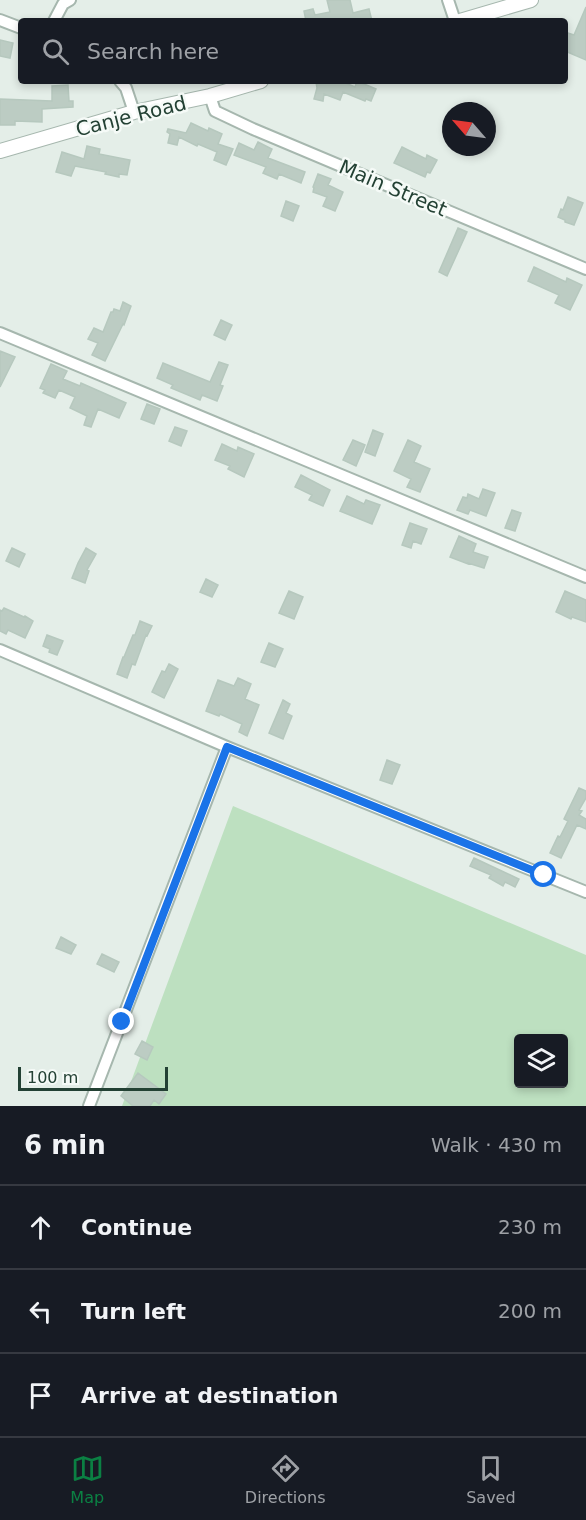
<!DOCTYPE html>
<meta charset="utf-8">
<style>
body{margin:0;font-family:"DejaVu Sans",sans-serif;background:#20242c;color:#f1f3f6}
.controls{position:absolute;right:18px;bottom:18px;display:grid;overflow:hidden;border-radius:6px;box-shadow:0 3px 9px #0003}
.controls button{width:54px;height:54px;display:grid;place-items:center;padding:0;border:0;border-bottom:2px solid #363941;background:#171b24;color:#f1f3f6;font:30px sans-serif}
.compass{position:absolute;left:442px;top:102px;width:54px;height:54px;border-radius:50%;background:#171b24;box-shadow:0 3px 9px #0003;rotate:298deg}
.scale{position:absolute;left:18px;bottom:15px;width:150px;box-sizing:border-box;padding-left:6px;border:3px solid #234134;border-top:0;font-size:16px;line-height:21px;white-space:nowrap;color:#234134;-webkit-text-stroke:4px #f5faf7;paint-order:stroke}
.stop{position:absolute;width:18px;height:18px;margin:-14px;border:4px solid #1a73e8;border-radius:50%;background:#fff}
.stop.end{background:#1a73e8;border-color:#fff;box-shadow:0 2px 6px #0008}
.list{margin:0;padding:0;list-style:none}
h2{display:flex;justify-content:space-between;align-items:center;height:78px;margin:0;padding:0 24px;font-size:26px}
h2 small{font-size:20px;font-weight:400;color:#9ea1a6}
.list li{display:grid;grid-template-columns:39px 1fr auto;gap:18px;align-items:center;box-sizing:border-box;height:84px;padding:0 24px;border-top:2px solid #363941}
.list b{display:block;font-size:22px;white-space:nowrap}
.list em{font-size:20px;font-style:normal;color:#9ea1a6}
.icon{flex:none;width:33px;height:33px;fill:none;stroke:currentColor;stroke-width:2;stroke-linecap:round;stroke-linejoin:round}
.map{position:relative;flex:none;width:586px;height:1106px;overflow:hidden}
.search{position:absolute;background:#171b24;box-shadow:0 3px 9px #0003;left:18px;right:18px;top:18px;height:66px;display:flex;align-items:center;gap:15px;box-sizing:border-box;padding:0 21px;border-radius:6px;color:#9ea1a6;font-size:22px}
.sheet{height:330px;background:#171b24}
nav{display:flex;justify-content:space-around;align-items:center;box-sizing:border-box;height:84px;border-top:2px solid #363941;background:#171b24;font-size:16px;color:#9ea1a6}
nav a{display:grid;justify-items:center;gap:3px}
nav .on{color:#0b8043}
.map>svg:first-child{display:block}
.green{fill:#bde0c0;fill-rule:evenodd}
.building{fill:#bcccc3;stroke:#b6c8be;stroke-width:1.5}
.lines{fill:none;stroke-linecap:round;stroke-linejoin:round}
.minor-casing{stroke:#a6b7ae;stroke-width:14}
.tertiary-casing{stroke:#a6b7ae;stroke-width:16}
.minor{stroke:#fff;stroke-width:10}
.tertiary{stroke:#fff;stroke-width:14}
.route{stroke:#1a73e8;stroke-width:8}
.labels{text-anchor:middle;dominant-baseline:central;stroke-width:5;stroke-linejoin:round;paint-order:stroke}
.street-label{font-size:20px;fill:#234134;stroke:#f5faf7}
</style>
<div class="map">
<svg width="586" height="1106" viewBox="0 0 586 1106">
<rect width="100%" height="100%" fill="#e4eee8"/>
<path class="green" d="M 233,806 L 586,955 L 586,1106 L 122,1106 ZM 518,1038 L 564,1038 L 564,1084 L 518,1084 Z"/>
<path class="building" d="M 327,0 L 350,0 L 353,13 L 369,9 L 372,21 L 306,21 L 304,11 L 313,9 L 315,15 L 330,12 Z
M 586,7 L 586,60 L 565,51 L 565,32 L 574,35 Z
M 0,40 L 13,43 L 10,58 L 0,56 Z
M 341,81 L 355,87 L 357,81 L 376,89 L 371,101 L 366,99 L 365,101 L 343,92 L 340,100 L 324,94 L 323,101 L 314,99 L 317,88 L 316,82 Z
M 68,85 L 69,101 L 73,101 L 73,107 L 42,109 L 42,122 L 15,121 L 15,125 L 0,125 L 0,99 L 52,101 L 52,86 Z
M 191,123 L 208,131 L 209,128 L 222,134 L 218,144 L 233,149 L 226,165 L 214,160 L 217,152 L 198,144 L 197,146 L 179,137 L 177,145 L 168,143 L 170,134 L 167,132 L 168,129 L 186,133 Z
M 258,142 L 272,149 L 268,158 L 305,172 L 301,183 L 279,174 L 277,179 L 263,173 L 266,167 L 234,155 L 239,143 L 254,150 Z
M 87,146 L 100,149 L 99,154 L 130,160 L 127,175 L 119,174 L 119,177 L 105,174 L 106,172 L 75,166 L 71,176 L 56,172 L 62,152 L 84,159 Z
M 402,147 L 426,159 L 427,155 L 437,160 L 430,173 L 427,172 L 425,177 L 394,163 Z
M 318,174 L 331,179 L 328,185 L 343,192 L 335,211 L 323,206 L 327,197 L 313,192 L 314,188 L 313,187 Z
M 568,197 L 583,203 L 574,225 L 565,222 L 565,220 L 558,217 L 561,209 L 563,210 Z
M 286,201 L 299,206 L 293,221 L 281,216 Z
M 458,228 L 467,232 L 447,276 L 439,272 Z
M 534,267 L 566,282 L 567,278 L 582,285 L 570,310 L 555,303 L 559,295 L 528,281 Z
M 123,302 L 131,306 L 124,325 L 123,324 L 105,361 L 92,355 L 98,343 L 88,339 L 94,328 L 103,332 L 111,312 L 113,312 L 114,309 L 120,311 Z
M 221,320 L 232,325 L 225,340 L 214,335 Z
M 0,351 L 15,357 L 0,387 Z
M 219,362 L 228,365 L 220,385 L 223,386 L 217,401 L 202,395 L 200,400 L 171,388 L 173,385 L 157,378 L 163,363 L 210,382 Z
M 51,364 L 67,371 L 63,379 L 80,386 L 81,383 L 126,403 L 119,418 L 98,409 L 91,427 L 84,425 L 87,416 L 70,408 L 75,397 L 59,390 L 55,398 L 43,393 L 45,390 L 40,388 Z
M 147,404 L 160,409 L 154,424 L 141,419 Z
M 175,427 L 187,431 L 181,446 L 169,441 Z
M 373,430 L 383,434 L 375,456 L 365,452 Z
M 353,440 L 365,445 L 356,466 L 343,460 Z
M 408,440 L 421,446 L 414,462 L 430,469 L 420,492 L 407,487 L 411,479 L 394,471 Z
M 222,444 L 237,451 L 238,447 L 254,454 L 244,477 L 228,469 L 230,466 L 215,460 Z
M 301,475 L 330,490 L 323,506 L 309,500 L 312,495 L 295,487 Z
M 483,489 L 495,493 L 486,516 L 470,510 L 468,514 L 457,510 L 463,497 L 467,498 L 468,494 L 479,499 Z
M 347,496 L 364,504 L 366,500 L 380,505 L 372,524 L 340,511 Z
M 512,510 L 521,513 L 515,531 L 505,528 Z
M 410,523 L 427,529 L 421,544 L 413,541 L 411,548 L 402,545 Z
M 459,536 L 476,544 L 473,552 L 488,557 L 484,568 L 468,563 L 468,564 L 450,557 Z
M 12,548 L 25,554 L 19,567 L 6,561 Z
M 86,548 L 96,554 L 87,570 L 89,571 L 85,583 L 72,578 L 78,563 Z
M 206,579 L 218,585 L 212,597 L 200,592 Z
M 289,591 L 303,597 L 294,619 L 279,613 Z
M 565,591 L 586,600 L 586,622 L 572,617 L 571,619 L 556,612 Z
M 4,608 L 24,617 L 25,616 L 33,621 L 25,638 L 8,630 L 6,634 L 0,631 L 0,610 L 2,611 Z
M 140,621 L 152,626 L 147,636 L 146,635 L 135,665 L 132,664 L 127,678 L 117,674 L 123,657 L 124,657 L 133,635 L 135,635 Z
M 47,635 L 63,641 L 57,655 L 49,652 L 50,649 L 43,646 Z
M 269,643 L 283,649 L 275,667 L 261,662 Z
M 169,664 L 178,669 L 164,698 L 152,692 L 162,671 L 165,672 Z
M 238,678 L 251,684 L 245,699 L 259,705 L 247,736 L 239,732 L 242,724 L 220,714 L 219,716 L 206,711 L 218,680 L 234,686 Z
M 283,700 L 290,704 L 286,713 L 292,716 L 283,739 L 269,733 Z
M 387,760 L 400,765 L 392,784 L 380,780 Z
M 579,788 L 586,791 L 586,798 L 579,810 L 582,811 L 579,815 L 586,819 L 586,829 L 577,825 L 561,858 L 550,853 L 558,836 L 560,837 L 568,821 L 564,819 Z
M 474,858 L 519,879 L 515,887 L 505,882 L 503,886 L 489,878 L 491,875 L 470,866 Z
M 61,937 L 76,945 L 71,954 L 56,948 Z
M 102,954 L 119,962 L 114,972 L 97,964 Z
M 142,1041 L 153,1047 L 147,1060 L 135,1054 Z
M 138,1073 L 166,1094 L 159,1104 L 154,1100 L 150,1106 L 133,1106 L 121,1096 Z"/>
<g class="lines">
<g class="minor-casing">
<path id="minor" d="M 448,0 L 455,21
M 0,20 L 21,28
M 54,21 L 63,4 L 70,0
M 120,81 L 126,88 L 134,112
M 210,96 L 215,111 L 253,129 L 586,269
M 0,333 L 586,577
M 0,650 L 227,747 L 586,892
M 89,1106 L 227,747"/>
</g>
<g class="tertiary-casing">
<path id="tertiary" d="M 460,21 L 531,0
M 0,151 L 134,112 L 210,96 L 261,81"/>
</g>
<use href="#minor" class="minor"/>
<use href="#tertiary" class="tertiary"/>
</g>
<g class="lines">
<path class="route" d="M 122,1022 L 227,747 L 544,875"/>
</g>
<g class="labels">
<g class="street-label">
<text transform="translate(131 116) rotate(-14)">Canje Road</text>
<text transform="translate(393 188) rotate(23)">Main Street</text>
</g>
</g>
</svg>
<div class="controls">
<button><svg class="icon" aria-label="layers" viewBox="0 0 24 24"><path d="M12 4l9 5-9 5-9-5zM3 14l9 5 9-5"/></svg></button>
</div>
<svg class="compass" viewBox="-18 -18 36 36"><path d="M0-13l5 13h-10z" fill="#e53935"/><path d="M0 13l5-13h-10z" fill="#9ea1a6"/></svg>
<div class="scale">100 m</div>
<div class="stop" style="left:544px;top:875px"></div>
<div class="stop end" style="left:122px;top:1022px"></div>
<div class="search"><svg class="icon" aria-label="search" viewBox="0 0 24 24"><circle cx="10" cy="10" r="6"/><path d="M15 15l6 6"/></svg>Search here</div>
</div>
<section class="sheet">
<h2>6 min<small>Walk · 430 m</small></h2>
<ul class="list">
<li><svg class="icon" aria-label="ahead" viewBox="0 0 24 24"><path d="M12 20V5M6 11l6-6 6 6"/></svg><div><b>Continue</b></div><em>230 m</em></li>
<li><svg class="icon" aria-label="left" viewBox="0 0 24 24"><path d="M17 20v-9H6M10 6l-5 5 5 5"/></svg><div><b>Turn left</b></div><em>200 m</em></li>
<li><svg class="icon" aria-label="arrive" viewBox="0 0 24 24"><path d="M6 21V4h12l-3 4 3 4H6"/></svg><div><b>Arrive at destination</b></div></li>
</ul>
</section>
<nav>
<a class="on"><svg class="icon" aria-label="map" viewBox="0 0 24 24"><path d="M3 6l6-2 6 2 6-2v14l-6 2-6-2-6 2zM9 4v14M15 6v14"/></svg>Map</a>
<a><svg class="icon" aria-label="directions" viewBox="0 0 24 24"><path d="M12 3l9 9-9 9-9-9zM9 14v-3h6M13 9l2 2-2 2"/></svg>Directions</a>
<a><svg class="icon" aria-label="saved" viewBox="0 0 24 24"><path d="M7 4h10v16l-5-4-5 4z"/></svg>Saved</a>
</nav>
